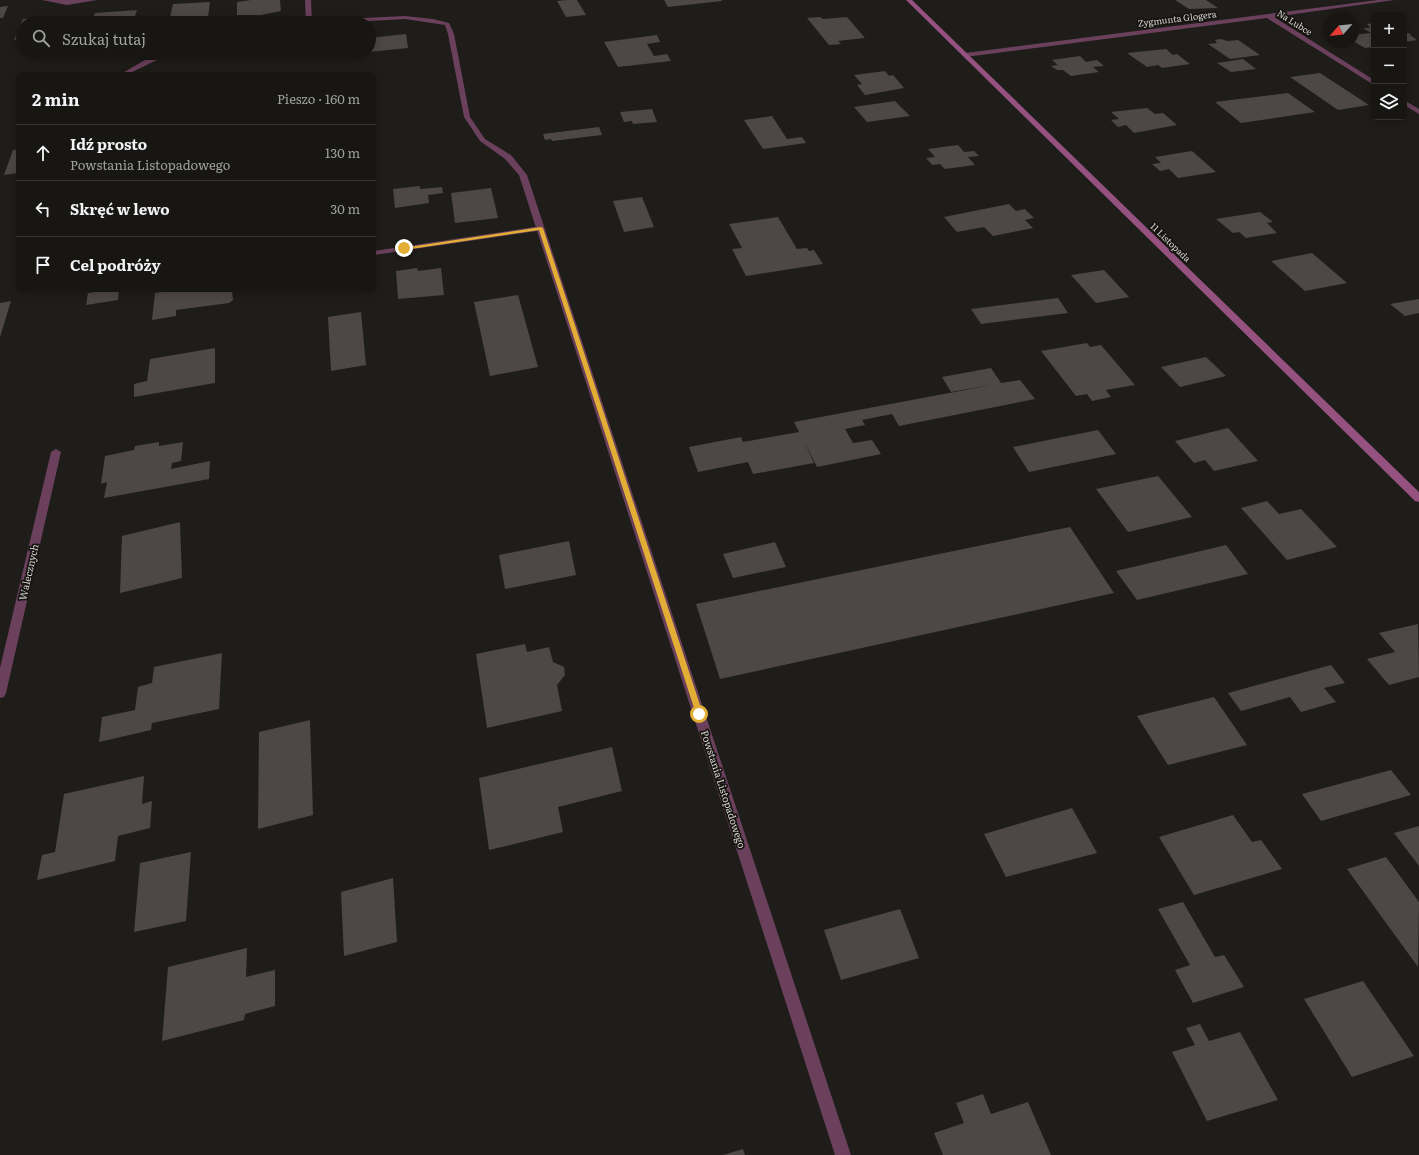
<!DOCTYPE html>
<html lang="pl">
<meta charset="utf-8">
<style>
body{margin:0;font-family:Literata,serif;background:#201f1c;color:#f1f3f6}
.controls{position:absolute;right:12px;top:12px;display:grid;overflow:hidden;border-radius:6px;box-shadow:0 2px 10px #0003}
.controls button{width:36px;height:36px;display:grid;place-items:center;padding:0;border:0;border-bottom:1px solid #363533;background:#171613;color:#f1f3f6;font:20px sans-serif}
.compass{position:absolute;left:1323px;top:12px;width:36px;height:36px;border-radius:50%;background:#171613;box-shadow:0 2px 10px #0003;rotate:242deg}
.stop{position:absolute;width:12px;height:12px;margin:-9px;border:3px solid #e3ae35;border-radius:50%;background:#fff}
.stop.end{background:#e3ae35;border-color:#fff;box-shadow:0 1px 4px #0008}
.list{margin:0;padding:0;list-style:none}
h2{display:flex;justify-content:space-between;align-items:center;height:52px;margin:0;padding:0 16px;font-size:17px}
h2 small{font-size:13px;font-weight:400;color:#9e9fa0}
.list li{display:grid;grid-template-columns:26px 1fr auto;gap:12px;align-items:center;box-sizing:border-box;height:56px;padding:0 16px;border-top:1px solid #363533}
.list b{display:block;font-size:15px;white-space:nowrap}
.list p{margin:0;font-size:13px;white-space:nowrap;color:#9e9fa0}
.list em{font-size:13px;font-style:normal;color:#9e9fa0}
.icon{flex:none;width:22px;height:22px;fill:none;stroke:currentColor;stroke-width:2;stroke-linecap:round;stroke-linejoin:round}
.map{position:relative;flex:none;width:1419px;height:1155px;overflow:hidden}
.search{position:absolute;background:#171613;box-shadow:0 2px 10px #0003;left:16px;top:16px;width:360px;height:44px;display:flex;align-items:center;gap:10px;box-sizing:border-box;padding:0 14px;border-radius:22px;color:#9e9fa0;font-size:15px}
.panel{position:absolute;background:#171613;box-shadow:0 2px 10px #0003;left:16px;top:72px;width:360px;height:220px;border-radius:6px}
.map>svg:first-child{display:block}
.building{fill:#4d4746}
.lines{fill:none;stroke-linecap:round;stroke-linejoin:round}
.service{fill:#6a405c;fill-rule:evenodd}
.minor{fill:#6a405c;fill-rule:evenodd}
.secondary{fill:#955280;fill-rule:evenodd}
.route{fill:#e3ae35}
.labels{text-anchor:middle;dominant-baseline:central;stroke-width:3.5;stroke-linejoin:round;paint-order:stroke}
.far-street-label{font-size:9px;fill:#d4d3cf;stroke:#151410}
.street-label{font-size:10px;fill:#d4d3cf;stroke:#151410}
</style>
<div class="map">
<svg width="1419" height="1155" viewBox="0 0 1419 1155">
<rect width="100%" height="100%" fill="#1f1d19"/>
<path class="building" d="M 251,0 L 280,0 L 281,11 L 261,15 L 237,15 L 237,2 Z
M 568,0 L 577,0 L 586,15 L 566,17 L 557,1 Z
M 664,0 L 722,0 L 722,1 L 668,7 Z
M 1175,0 L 1206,0 L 1218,8 L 1189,9 Z
M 210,2 L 208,17 L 188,18 L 187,21 L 169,22 L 173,4 Z
M 8,6 L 3,18 L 0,18 L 0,7 Z
M 137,10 L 133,22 L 91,23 L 95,13 Z
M 820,17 L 823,19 L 847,17 L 865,38 L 838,41 L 841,44 L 829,45 L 807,18 Z
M 40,18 L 37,23 L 23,23 L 23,39 L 14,40 L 23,19 Z
M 1374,23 L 1374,47 L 1365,48 L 1353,41 L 1353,35 L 1371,33 L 1363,28 L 1370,28 L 1367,24 Z
M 1404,32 L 1411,34 L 1410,35 L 1417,40 L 1404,42 Z
M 406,34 L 408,48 L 369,52 L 369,38 Z
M 657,35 L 660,42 L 647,44 L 654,56 L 667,54 L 671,61 L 618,67 L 604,42 Z
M 1221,39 L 1227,41 L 1238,40 L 1260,55 L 1230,59 L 1208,44 L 1217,43 L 1215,40 Z
M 1166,49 L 1173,55 L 1177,54 L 1190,64 L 1162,68 L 1158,65 L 1147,67 L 1127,53 Z
M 1080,56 L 1086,62 L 1097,60 L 1104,66 L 1093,67 L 1099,72 L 1071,76 L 1063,70 L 1057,70 L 1051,66 L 1058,65 L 1052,60 Z
M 1243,59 L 1256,69 L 1231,72 L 1217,63 Z
M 885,71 L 889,76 L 893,75 L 904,88 L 865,95 L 857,85 L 862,84 L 854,75 Z
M 1320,73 L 1369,105 L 1338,110 L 1290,77 Z
M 1288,93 L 1315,112 L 1241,123 L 1215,102 Z
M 895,101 L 910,116 L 867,122 L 854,107 Z
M 1147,108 L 1155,114 L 1163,113 L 1177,125 L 1134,133 L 1126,125 L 1118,127 L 1111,120 L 1119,119 L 1111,112 Z
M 652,109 L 657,122 L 633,124 L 632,121 L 624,122 L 620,112 Z
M 772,116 L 787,139 L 802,137 L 806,143 L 763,149 L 744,120 Z
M 599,127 L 602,135 L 552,141 L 551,139 L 545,140 L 543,134 Z
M 958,145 L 964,152 L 974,151 L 979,156 L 968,157 L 975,165 L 945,169 L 940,164 L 932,165 L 926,158 L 935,157 L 928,149 Z
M 18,149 L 18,173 L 4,175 L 13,150 Z
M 1192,151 L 1216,172 L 1178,178 L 1169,169 L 1160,171 L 1152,164 L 1161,163 L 1155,157 Z
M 420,186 L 420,189 L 442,187 L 443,193 L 428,195 L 429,203 L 395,208 L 393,189 Z
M 491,188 L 498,218 L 455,223 L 451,193 Z
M 642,197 L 654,227 L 624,232 L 613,201 Z
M 1009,204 L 1016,211 L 1025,209 L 1034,218 L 1025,220 L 1033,228 L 993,236 L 984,227 L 957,232 L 944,217 Z
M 1260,212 L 1273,222 L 1267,223 L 1277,233 L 1246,238 L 1239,232 L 1233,233 L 1216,219 Z
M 778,217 L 797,249 L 807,248 L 809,251 L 814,250 L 823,264 L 746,276 L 732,249 L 742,248 L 729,224 Z
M 1312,253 L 1347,283 L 1305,291 L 1271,261 Z
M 417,268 L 418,271 L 441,268 L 444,295 L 398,299 L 396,271 Z
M 1104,270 L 1129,297 L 1096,303 L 1071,275 Z
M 110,290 L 119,290 L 118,300 L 86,305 L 88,293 Z
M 175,290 L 232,290 L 233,300 L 229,303 L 176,310 L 176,316 L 152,320 L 155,293 Z
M 518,295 L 538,367 L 490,376 L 474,302 Z
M 1058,298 L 1068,313 L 981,324 L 971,309 Z
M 1419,299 L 1419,313 L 1405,316 L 1390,304 Z
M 11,301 L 0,337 L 0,303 Z
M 361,312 L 366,365 L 331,371 L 328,317 Z
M 1087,343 L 1090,347 L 1101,345 L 1135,385 L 1106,390 L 1111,397 L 1092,401 L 1087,394 L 1076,396 L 1041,351 Z
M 215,348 L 215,383 L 134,397 L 134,384 L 147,381 L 150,359 Z
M 1206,357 L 1226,376 L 1180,387 L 1161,367 Z
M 991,368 L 1001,383 L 1020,380 L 1035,399 L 899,426 L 892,414 L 862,420 L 865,425 L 845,429 L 853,443 L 872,440 L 881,454 L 817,467 L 804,441 L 814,463 L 753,474 L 748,462 L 698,472 L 689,447 L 741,437 L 743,442 L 799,432 L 794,422 L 992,385 L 951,392 L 942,377 Z
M 1228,428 L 1258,461 L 1214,471 L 1205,460 L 1194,463 L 1175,441 Z
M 1098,430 L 1116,454 L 1029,472 L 1013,447 Z
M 159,442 L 159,446 L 183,442 L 181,461 L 172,463 L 171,469 L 210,461 L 209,479 L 104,498 L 107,482 L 101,484 L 105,456 L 134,450 L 135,446 Z
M 1158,476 L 1192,517 L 1128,532 L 1096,489 Z
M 1267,501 L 1279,514 L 1301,509 L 1337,547 L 1287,560 L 1241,508 Z
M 180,522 L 182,578 L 120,593 L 122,536 Z
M 1070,527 L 1114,593 L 720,679 L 696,604 Z
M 569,541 L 576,575 L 505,589 L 499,555 Z
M 775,542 L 786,567 L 733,578 L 723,554 Z
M 1226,545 L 1248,574 L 1137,600 L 1116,571 Z
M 1418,624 L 1419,677 L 1389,685 L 1367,659 L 1395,652 L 1379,633 Z
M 525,644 L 527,652 L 549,647 L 553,662 L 564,667 L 565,675 L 557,685 L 562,711 L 487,728 L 476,654 Z
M 222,653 L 219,709 L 152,723 L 151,730 L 99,742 L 102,717 L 135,710 L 138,687 L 152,683 L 154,667 Z
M 1331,665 L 1345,683 L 1324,688 L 1336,702 L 1301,712 L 1290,697 L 1241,711 L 1228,693 Z
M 1214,697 L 1247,745 L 1168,765 L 1137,716 Z
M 310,720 L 313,815 L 258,829 L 259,732 Z
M 612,747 L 622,791 L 558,807 L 563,832 L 489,850 L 479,778 Z
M 1391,770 L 1411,795 L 1321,821 L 1302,794 Z
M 144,776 L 142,804 L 152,801 L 150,828 L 118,836 L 115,861 L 37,880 L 42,855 L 55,852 L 64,794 Z
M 1072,808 L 1097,853 L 1006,877 L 984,834 Z
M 1233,815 L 1252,842 L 1261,840 L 1282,869 L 1194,895 L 1159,837 Z
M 1419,826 L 1419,866 L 1394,833 Z
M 191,852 L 186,921 L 134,932 L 140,863 Z
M 1386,857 L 1419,902 L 1418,967 L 1347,869 Z
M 393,878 L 397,942 L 344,956 L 341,892 Z
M 1183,902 L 1215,957 L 1224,955 L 1244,987 L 1193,1003 L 1175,970 L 1190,965 L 1158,909 Z
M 900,909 L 919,958 L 841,980 L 824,930 Z
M 247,948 L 246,977 L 275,970 L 275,1006 L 245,1014 L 244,1020 L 162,1041 L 168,967 Z
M 1363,981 L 1414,1056 L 1352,1077 L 1304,999 Z
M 1200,1024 L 1209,1041 L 1240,1032 L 1278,1100 L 1207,1121 L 1172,1052 L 1195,1045 L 1186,1028 Z
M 983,1094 L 991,1114 L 1028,1102 L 1051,1155 L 943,1155 L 934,1133 L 964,1123 L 956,1103 Z
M 743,1149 L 745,1155 L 723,1155 Z"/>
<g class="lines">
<path class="service" d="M 541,226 L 544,226 L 544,230 L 374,255 L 374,251 Z"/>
<path class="minor" d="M 42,0 L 97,0 L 67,5 Z
M 305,0 L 311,0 L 312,23 L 306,23 Z
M 1378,0 L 1394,0 L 1274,17 L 1374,80 L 1374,85 L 1267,18 L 965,57 L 962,55 L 965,53 Z
M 405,16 L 433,19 L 449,23 L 454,34 L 470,117 L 485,139 L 511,155 L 527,175 L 851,1155 L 835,1155 L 519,175 L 505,159 L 480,141 L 464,117 L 448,34 L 445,25 L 405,19 L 333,23 L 364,18 Z
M 171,53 L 191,53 L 157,60 L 128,74 L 121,74 L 145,60 Z
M 1404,100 L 1419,109 L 1419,114 L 1404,105 Z
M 56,449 L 61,452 L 6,693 L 4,697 L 0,698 L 0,668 L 51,452 Z"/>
<path class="secondary" d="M 906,0 L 912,0 L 1419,492 L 1419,502 L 1415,501 Z"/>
</g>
<path class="route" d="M 541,227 L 543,228 L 703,714 L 699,717 L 696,714 L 539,230 L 404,250 L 402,248 Z"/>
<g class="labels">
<g class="far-street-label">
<text transform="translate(1177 18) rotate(-7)">Zygmunta Glogera</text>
<text transform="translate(1295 22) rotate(32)">Na Lubce</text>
<text transform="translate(1171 242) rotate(44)">11 Listopada</text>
</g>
<g class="street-label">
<text transform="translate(28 572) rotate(-77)">Walecznych</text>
<text transform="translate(724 789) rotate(72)">Powstania Listopadowego</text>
</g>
</g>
</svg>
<div class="controls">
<button>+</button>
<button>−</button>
<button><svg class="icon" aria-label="layers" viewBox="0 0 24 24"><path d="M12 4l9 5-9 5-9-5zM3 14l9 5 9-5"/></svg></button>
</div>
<svg class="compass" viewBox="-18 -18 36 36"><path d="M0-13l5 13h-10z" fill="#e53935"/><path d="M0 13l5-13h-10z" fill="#9e9fa0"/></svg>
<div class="stop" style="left:699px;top:714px"></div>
<div class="stop end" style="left:404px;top:248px"></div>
<div class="search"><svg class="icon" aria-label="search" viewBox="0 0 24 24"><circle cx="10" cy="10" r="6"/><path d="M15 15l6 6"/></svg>Szukaj tutaj</div>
<section class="panel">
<h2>2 min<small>Pieszo · 160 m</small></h2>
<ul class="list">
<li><svg class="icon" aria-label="ahead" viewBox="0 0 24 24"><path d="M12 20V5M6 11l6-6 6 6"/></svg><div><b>Idź prosto</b><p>Powstania Listopadowego</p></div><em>130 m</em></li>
<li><svg class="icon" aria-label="left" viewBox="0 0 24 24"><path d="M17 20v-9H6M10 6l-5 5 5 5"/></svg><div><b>Skręć w lewo</b></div><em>30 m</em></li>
<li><svg class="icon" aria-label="arrive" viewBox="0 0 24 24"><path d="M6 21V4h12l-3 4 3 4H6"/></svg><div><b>Cel podróży</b></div></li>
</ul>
</section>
</div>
